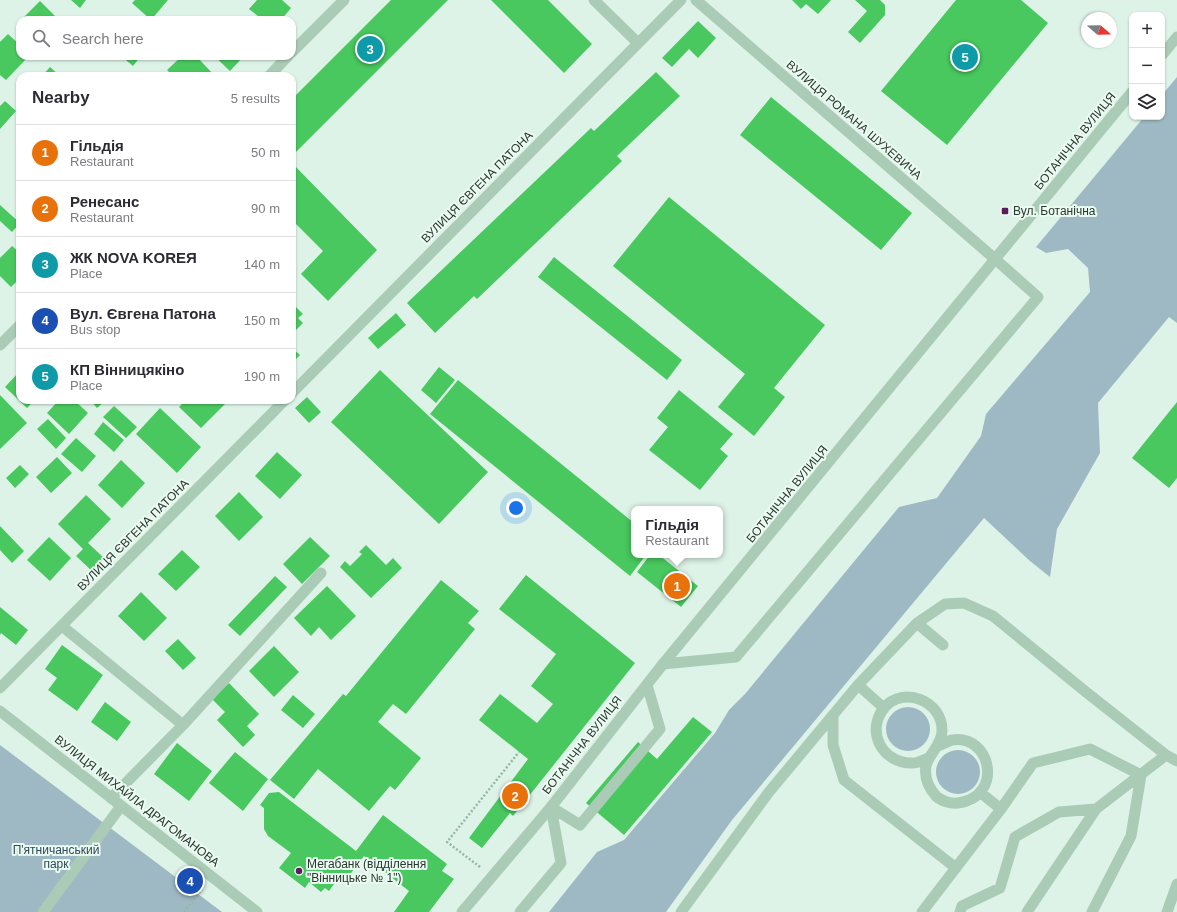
<!DOCTYPE html>
<meta charset="utf-8">
<style>
body{margin:0;font-family:Arial,sans-serif;background:#f2f2f3;color:#2b2b33}
.controls{position:absolute;right:12px;top:12px;display:grid;overflow:hidden;border-radius:8px;box-shadow:0 1px 3px #0004}
.controls button{width:36px;height:36px;display:grid;place-items:center;padding:0;border:0;border-bottom:1px solid #e1e1e2;background:#fff;color:#2b2b33;font:20px sans-serif}
.compass{position:absolute;left:1081px;top:12px;width:36px;height:36px;border-radius:50%;background:#fff;box-shadow:0 1px 3px #0004;rotate:110deg}
.you{position:absolute;left:516px;top:508px;width:14px;height:14px;margin:-10px;border:3px solid #fff;border-radius:50%;background:#1a73e8;box-shadow:0 0 0 6px #1a73e833}
.badge{display:grid;place-items:center;width:26px;height:26px;border-radius:50%;background:#5b1e5c;color:#fff;font-size:13px;font-weight:700}
.pin{position:absolute;translate:-50% -50%;border:2px solid #fff;box-shadow:0 1px 4px #0006}
.popup{position:absolute;left:631px;top:506px;width:92px;height:52px;box-sizing:border-box;display:grid;place-content:center;border-radius:8px;background:#fff;filter:drop-shadow(0 1px 3px #0005);font-size:13px;white-space:nowrap;color:#7c7c81}
.popup b{font-size:15px;color:#2b2b33}
.popup::after{content:'';position:absolute;left:50%;top:100%;margin-left:-8px;border:8px solid transparent;border-top-color:#fff}
.list{margin:0;padding:0;list-style:none}
h2{display:flex;justify-content:space-between;align-items:center;height:52px;margin:0;padding:0 16px;font-size:17px}
h2 small{font-size:13px;font-weight:400;color:#7c7c81}
.list li{display:grid;grid-template-columns:26px 1fr auto;gap:12px;align-items:center;box-sizing:border-box;height:56px;padding:0 16px;border-top:1px solid #e1e1e2}
.list b{display:block;font-size:15px;white-space:nowrap}
.list p{margin:0;font-size:13px;white-space:nowrap;color:#7c7c81}
.list em{font-size:13px;font-style:normal;color:#7c7c81}
.icon{flex:none;width:22px;height:22px;fill:none;stroke:currentColor;stroke-width:2;stroke-linecap:round;stroke-linejoin:round}
.map{position:relative;flex:none;width:1177px;height:912px;overflow:hidden}
.search{position:absolute;background:#fff;box-shadow:0 1px 3px #0004;left:16px;top:16px;width:280px;height:44px;display:flex;align-items:center;gap:10px;box-sizing:border-box;padding:0 14px;border-radius:12px;color:#7c7c81;font-size:15px}
.panel{position:absolute;background:#fff;box-shadow:0 1px 3px #0004;left:16px;top:72px;width:280px;height:332px;border-radius:12px}
.map>svg:first-child{display:block}
.green{fill:#9eb9c3}
.building{fill:#48c85e}
.lines{fill:none;stroke-linecap:round;stroke-linejoin:round}
.path{stroke:#94b8a1;stroke-width:2.5;stroke-dasharray:2 2;stroke-linecap:butt}
.service{stroke:#aaccb7;stroke-width:11}
.minor{stroke:#aaccb7;stroke-width:11}
.tertiary{stroke:#aaccb7;stroke-width:11}
.poi-dot{fill:#5b1e5c;stroke:#ebfaf2;stroke-width:1.5}
.labels{text-anchor:middle;dominant-baseline:central;stroke-width:4;stroke-linejoin:round;paint-order:stroke}
.street-label{font-size:12px;fill:#29392d;stroke:#ebfaf2}
.poi-label{font-size:12px;fill:#29392d;stroke:#ebfaf2;text-anchor:start}
.park-label{font-size:12px;fill:#2d4b58;stroke:#ebfaf2}
</style>
<div class="map">
<svg width="1177" height="912" viewBox="0 0 1177 912">
<rect width="100%" height="100%" fill="#def3e8"/>
<path class="green" d="M 1177,77 L 1177,323 L 1169,317 L 1098,403 L 1100,453 L 1057,529 L 1050,577 L 1030,561 L 984,518 L 732,820 L 666,912 L 549,912 L 597,852 L 624,840 L 715,733 L 729,710 L 745,694 L 899,507 L 937,498 L 981,436 L 986,414 L 1090,292 L 1088,268 L 1068,249 L 1046,253 L 1036,247 L 1144,117 L 1162,117 L 1162,95 Z
M886 729a22 22 0 1 1 44 0a22 22 0 1 1-44 0Z
M 0,745 L 222,912 L 0,912 Z
M936 772a22 22 0 1 1 44 0a22 22 0 1 1-44 0Z"/>
<path class="building" d="M 71,0 L 86,0 L 80,8 Z
M 135,0 L 168,0 L 151,20 L 132,3 Z
M 257,0 L 282,0 L 291,8 L 281,20 L 263,20 L 249,9 Z
M 391,0 L 448,0 L 292,156 L 292,99 Z
M 491,0 L 548,0 L 592,44 L 564,73 Z
M 792,0 L 831,0 L 818,14 L 806,4 L 801,9 Z
M 855,0 L 880,0 L 885,5 L 885,15 L 860,43 L 848,32 L 867,11 Z
M 956,0 L 1021,0 L 1048,23 L 947,145 L 881,91 Z
M 40,1 L 59,20 L 21,20 Z
M 698,21 L 716,38 L 698,58 L 689,49 L 672,67 L 662,58 Z
M 8,34 L 20,45 L 20,56 L 29,56 L 6,80 L 0,75 L 0,42 Z
M 121,56 L 141,56 L 133,66 Z
M 182,56 L 196,56 L 215,76 L 173,76 L 167,70 Z
M 214,56 L 244,56 L 230,71 Z
M 50,67 L 60,76 L 42,76 Z
M 656,72 L 680,96 L 617,156 L 622,161 L 477,299 L 474,296 L 435,333 L 407,303 L 591,128 L 594,131 Z
M 771,97 L 912,213 L 881,250 L 740,135 Z
M 5,101 L 16,111 L 0,129 L 0,106 Z
M 292,163 L 377,250 L 328,301 L 301,274 L 323,251 L 292,220 Z
M 669,197 L 825,325 L 774,388 L 785,397 L 754,436 L 718,407 L 745,374 L 613,266 Z
M 0,205 L 20,223 L 12,232 L 0,221 Z
M 12,246 L 20,253 L 20,278 L 11,287 L 0,276 L 0,258 Z
M 554,257 L 682,360 L 667,380 L 538,277 Z
M 292,303 L 303,314 L 298,318 L 303,323 L 292,334 Z
M 396,313 L 406,325 L 378,349 L 368,338 Z
M 292,348 L 300,355 L 292,363 Z
M 439,367 L 455,380 L 436,403 L 421,390 Z
M 380,370 L 488,472 L 439,524 L 331,422 Z
M 20,371 L 20,400 L 35,400 L 27,408 L 5,387 Z
M 458,380 L 634,523 L 634,555 L 646,555 L 630,576 L 430,414 Z
M 679,390 L 733,434 L 720,449 L 728,456 L 700,490 L 649,450 L 668,427 L 657,418 Z
M 0,395 L 27,423 L 0,449 Z
M 307,397 L 321,412 L 309,423 L 295,408 Z
M 59,400 L 74,400 L 88,413 L 69,434 L 47,413 Z
M 90,400 L 106,400 L 97,408 Z
M 186,400 L 221,400 L 225,404 L 201,428 L 179,407 Z
M 1177,402 L 1177,478 L 1169,488 L 1132,458 Z
M 114,406 L 137,427 L 126,438 L 103,417 Z
M 160,408 L 201,447 L 177,473 L 136,434 Z
M 48,419 L 66,438 L 56,449 L 37,429 Z
M 103,422 L 124,440 L 114,452 L 94,434 Z
M 76,438 L 96,456 L 82,472 L 61,454 Z
M 277,452 L 302,475 L 280,499 L 255,476 Z
M 57,457 L 72,473 L 51,493 L 36,477 Z
M 121,460 L 145,483 L 122,508 L 98,485 Z
M 20,465 L 29,474 L 15,488 L 6,478 Z
M 239,492 L 263,517 L 239,541 L 215,516 Z
M 86,495 L 111,519 L 88,543 L 104,558 L 92,571 L 76,556 L 83,549 L 58,524 Z
M 0,526 L 24,551 L 12,563 L 0,550 Z
M 49,537 L 71,558 L 50,581 L 27,560 Z
M 310,537 L 330,556 L 302,584 L 283,564 Z
M 366,545 L 386,565 L 393,558 L 402,568 L 371,598 L 340,567 L 345,561 L 350,566 L 362,554 L 359,552 Z
M 182,550 L 200,567 L 176,591 L 158,574 Z
M 650,555 L 659,555 L 698,586 L 681,607 L 637,572 Z
M 526,575 L 635,663 L 513,816 L 510,813 L 482,848 L 469,838 L 528,759 L 479,720 L 500,694 L 537,723 L 553,704 L 531,686 L 556,654 L 499,609 Z
M 275,576 L 287,587 L 240,636 L 228,625 Z
M 441,580 L 479,611 L 468,623 L 475,629 L 406,714 L 393,704 L 378,722 L 421,758 L 395,790 L 390,786 L 369,811 L 318,769 L 294,799 L 270,780 L 343,694 L 346,696 Z
M 327,586 L 356,616 L 331,640 L 319,627 L 311,636 L 294,618 Z
M 141,592 L 167,618 L 144,641 L 118,616 Z
M 0,607 L 28,630 L 16,645 L 1,633 L 0,635 Z
M 178,639 L 196,658 L 183,670 L 165,651 Z
M 62,645 L 103,675 L 77,711 L 48,690 L 57,678 L 45,669 Z
M 274,646 L 299,672 L 274,697 L 249,671 Z
M 229,683 L 259,714 L 247,726 L 255,735 L 243,747 L 217,720 L 225,712 L 212,699 Z
M 293,695 L 315,714 L 303,728 L 281,710 Z
M 105,702 L 131,722 L 117,741 L 91,722 Z
M 693,717 L 712,732 L 624,835 L 586,803 L 638,742 L 657,759 Z
M 177,743 L 212,771 L 189,801 L 154,774 Z
M 235,752 L 268,779 L 243,811 L 209,783 Z
M 279,792 L 356,851 L 383,815 L 447,864 L 442,871 L 454,879 L 429,912 L 394,912 L 409,891 L 364,856 L 345,881 L 339,877 L 329,891 L 325,888 L 321,892 L 309,882 L 305,888 L 279,868 L 291,853 L 268,836 L 264,829 L 264,808 L 260,805 L 269,793 Z"/>
<g class="lines">
<path class="path" d="M 480,867 L 447,842 L 519,752
M 184,912 L 202,889"/>
<path class="service" d="M 917,623 L 943,645
M 62,626 L 183,725
M 663,664 L 736,657 L 1038,297 L 995,259
M 858,685 L 884,708
M 833,716 L 833,745 L 844,780 L 956,868
M 928,758 C 923,760 917,764 911,763 C 883,763 865,732 884,708 C 903,685 943,701 942,731 C 942,745 929,753 926,766 C 924,778 928,787 936,796 C 941,801 951,804 958,803 C 1004,797 992,734 952,740 C 947,741 942,745 938,746
M 981,793 L 1001,809
M 111,798 L 183,725 L 321,573
M 551,807 L 580,825 L 660,729 L 647,685
M 43,912 L 121,806
M 520,912 L 561,863 L 551,807
M 681,912 L 769,792 L 858,685 L 917,623 L 945,604 L 964,603 L 993,616 L 1086,692 L 1166,755
M 922,912 L 1001,809 L 1033,763 L 1090,749 L 1141,775 L 1131,836 L 1092,912
M 960,912 L 962,906 L 1000,888 L 1015,837 L 1059,812 L 1096,809
M 1027,912 L 1096,809 L 1166,755 L 1177,761
M 1167,912 L 1177,884"/>
<path class="minor" d="M 594,0 L 638,43
M 696,0 L 995,259
M 292,52 L 344,0
M 1162,55 L 1177,37
M 269,76 L 288,56
M 0,345 L 20,325
M 292,393 L 681,0
M 0,688 L 285,400
M 462,912 L 551,807 L 663,664 L 1132,92"/>
<path class="tertiary" d="M 0,711 L 257,912"/>
</g>
<g class="poi-dot">
<rect x="1001" y="207" width="8" height="8" rx="2"/>
<circle cx="299" cy="871" r="4"/>
</g>
<g class="labels">
<g class="street-label">
<text transform="translate(854 120) rotate(41)">ВУЛИЦЯ РОМАНА ШУХЕВИЧА</text>
<text transform="translate(1075 141) rotate(-51)">БОТАНІЧНА ВУЛИЦЯ</text>
<text transform="translate(477 187) rotate(-45)">ВУЛИЦЯ ЄВГЕНА ПАТОНА</text>
<text transform="translate(787 494) rotate(-51)">БОТАНІЧНА ВУЛИЦЯ</text>
<text transform="translate(133 535) rotate(-45)">ВУЛИЦЯ ЄВГЕНА ПАТОНА</text>
<text transform="translate(582 745) rotate(-52)">БОТАНІЧНА ВУЛИЦЯ</text>
<text transform="translate(137 801) rotate(38)">ВУЛИЦЯ МИХАЙЛА ДРАГОМАНОВА</text>
</g>
<g class="poi-label">
<text x="1013" y="211">Вул. Ботанічна</text>
<text x="307" y="864">Мегабанк (відділення<tspan x="307" dy="14">"Вінницьке № 1")</tspan></text>
</g>
<g class="park-label">
<text x="56" y="850">П'ятничанський<tspan x="56" dy="14">парк</tspan></text>
</g>
</g>
</svg>
<div class="controls">
<button>+</button>
<button>−</button>
<button><svg class="icon" aria-label="layers" viewBox="0 0 24 24"><path d="M12 4l9 5-9 5-9-5zM3 14l9 5 9-5"/></svg></button>
</div>
<svg class="compass" viewBox="-18 -18 36 36"><path d="M0-13l5 13h-10z" fill="#e53935"/><path d="M0 13l5-13h-10z" fill="#7c7c81"/></svg>
<div class="you"></div>
<div class="pin badge" style="left:677px;top:586px;background:#e8710a">1</div>
<div class="popup"><b>Гільдія</b>Restaurant</div>
<div class="pin badge" style="left:515px;top:796px;background:#e8710a">2</div>
<div class="pin badge" style="left:370px;top:49px;background:#0f9aa8">3</div>
<div class="pin badge" style="left:190px;top:881px;background:#1a4fb4">4</div>
<div class="pin badge" style="left:965px;top:57px;background:#0f9aa8">5</div>
<div class="search"><svg class="icon" aria-label="search" viewBox="0 0 24 24"><circle cx="10" cy="10" r="6"/><path d="M15 15l6 6"/></svg>Search here</div>
<section class="panel">
<h2>Nearby<small>5 results</small></h2>
<ul class="list">
<li><span class="badge" style="background:#e8710a">1</span><div><b>Гільдія</b><p>Restaurant</p></div><em>50 m</em></li>
<li><span class="badge" style="background:#e8710a">2</span><div><b>Ренесанс</b><p>Restaurant</p></div><em>90 m</em></li>
<li><span class="badge" style="background:#0f9aa8">3</span><div><b>ЖК NOVA KOREЯ</b><p>Place</p></div><em>140 m</em></li>
<li><span class="badge" style="background:#1a4fb4">4</span><div><b>Вул. Євгена Патона</b><p>Bus stop</p></div><em>150 m</em></li>
<li><span class="badge" style="background:#0f9aa8">5</span><div><b>КП Вінницякіно</b><p>Place</p></div><em>190 m</em></li>
</ul>
</section>
</div>
